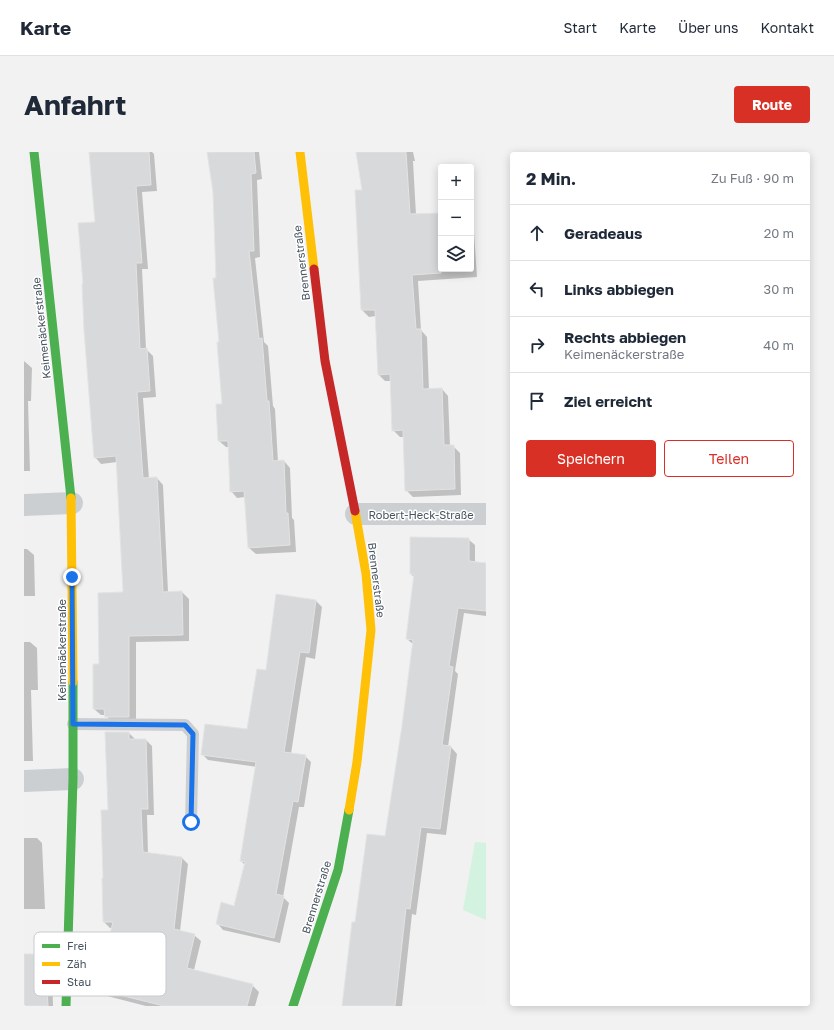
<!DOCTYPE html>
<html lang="de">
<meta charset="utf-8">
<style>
body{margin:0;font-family:"Golos Text",sans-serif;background:#f2f2f3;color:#1f2937}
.controls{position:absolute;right:12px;top:12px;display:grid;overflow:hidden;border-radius:4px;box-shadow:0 2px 10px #0003}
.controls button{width:36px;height:36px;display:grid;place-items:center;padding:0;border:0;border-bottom:1px solid #e0e1e3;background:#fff;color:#1f2937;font:20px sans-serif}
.stop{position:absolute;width:12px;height:12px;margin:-9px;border:3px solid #1a73e8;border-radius:50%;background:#fff}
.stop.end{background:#1a73e8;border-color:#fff;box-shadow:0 1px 4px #0008}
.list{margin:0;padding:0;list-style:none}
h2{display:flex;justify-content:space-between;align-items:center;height:52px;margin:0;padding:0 16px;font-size:17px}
h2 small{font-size:13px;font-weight:400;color:#747a83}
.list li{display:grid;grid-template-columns:26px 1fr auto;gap:12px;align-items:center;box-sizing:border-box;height:56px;padding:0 16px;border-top:1px solid #e0e1e3}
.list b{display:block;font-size:15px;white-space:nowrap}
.list p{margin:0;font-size:13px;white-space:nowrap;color:#747a83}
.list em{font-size:13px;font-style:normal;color:#747a83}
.actions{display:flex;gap:8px;padding:12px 16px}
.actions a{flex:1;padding:9px 0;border:1px solid #d93025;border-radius:4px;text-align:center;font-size:14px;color:#d93025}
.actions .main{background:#d93025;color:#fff}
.icon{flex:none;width:22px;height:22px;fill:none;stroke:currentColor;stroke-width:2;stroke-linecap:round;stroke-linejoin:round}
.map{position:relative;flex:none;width:462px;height:854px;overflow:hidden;border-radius:4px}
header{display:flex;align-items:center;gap:24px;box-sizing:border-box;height:56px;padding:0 20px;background:#fff;border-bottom:1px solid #e0e1e3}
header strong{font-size:19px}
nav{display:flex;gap:22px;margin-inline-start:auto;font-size:14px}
.intro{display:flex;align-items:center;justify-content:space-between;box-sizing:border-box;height:96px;padding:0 24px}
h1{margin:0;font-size:28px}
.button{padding:10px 18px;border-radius:4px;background:#d93025;color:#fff;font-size:14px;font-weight:700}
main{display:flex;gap:24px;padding:0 24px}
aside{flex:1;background:#fff;border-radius:4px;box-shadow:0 2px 10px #0003}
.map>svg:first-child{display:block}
.green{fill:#d3f2e0}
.shadow{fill:#0003}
.building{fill:#d8d9db;stroke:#e2e3e4}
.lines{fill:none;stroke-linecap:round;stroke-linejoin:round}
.lane{stroke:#cccfd2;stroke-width:12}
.street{stroke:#cccfd2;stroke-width:22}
.fast{stroke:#4caf50;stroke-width:9}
.slow{stroke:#ffc107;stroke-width:9}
.jam{stroke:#c62828;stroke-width:9}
.route{stroke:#1a73e8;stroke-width:5}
.labels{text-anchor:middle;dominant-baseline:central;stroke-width:3;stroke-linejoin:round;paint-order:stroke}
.street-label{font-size:11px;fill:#46535f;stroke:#fff}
.key{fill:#fff;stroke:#c8cbcf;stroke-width:1}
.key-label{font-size:11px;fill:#46535f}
</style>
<header>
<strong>Karte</strong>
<nav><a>Start</a><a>Karte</a><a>Über uns</a><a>Kontakt</a></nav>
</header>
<div class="intro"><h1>Anfahrt</h1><a class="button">Route</a></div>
<main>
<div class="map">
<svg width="462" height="854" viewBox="0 0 462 854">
<rect width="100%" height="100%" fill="#f1f1f1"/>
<path class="green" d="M 451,690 L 462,691 L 462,768 L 439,758 Z"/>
<path class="shadow" d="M 75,0 L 128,0 L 130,2 L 133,39 L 118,40 L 124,117 L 118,117 L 122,197 L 129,204 L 132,245 L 119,246 L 125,327 L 133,326 L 139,333 L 144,440 L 158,440 L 165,447 L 165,489 L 112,490 L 112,571 L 88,571 L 82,563 L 77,563 L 70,557 L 100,441 L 93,310 L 77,312 L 71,305 L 60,133 L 72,71 Z
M 184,0 L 235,0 L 238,27 L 233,28 L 236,105 L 231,106 L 240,190 L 244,194 L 249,254 L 251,257 L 254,310 L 260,309 L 266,316 L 268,366 L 270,368 L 272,400 L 232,402 L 225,396 L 221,345 L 213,346 L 207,339 L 205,295 L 202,295 L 195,289 L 199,253 L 190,40 Z
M 333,0 L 389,0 L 391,9 L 389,9 L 392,63 L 417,62 L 417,117 L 447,117 L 447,65 L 449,66 L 453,125 L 394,129 L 397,178 L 403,185 L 405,238 L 418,237 L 424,244 L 426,294 L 429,294 L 436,301 L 437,343 L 389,345 L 382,338 L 380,285 L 376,285 L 369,278 L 367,229 L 361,229 L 355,223 L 352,164 L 345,165 L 338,158 L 332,39 L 339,39 Z
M 0,209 L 8,216 L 7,249 L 4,249 L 6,319 L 0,319 Z
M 444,387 L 451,393 L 451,411 L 462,412 L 462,464 L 440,461 L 431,519 L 434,522 L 424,595 L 427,595 L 433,602 L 422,683 L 403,681 L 392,763 L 388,762 L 378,854 L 319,854 L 332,771 L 362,685 L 390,493 L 383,487 L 391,426 L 387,422 Z
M 0,397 L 3,397 L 10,403 L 11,444 L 0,444 Z
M 253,443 L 292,449 L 298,455 L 291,507 L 282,505 L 267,602 L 281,604 L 287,610 L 280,655 L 275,655 L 259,745 L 265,751 L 256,791 L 199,778 L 193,771 L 211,755 L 221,713 L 217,709 L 233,615 L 184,608 L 178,602 L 224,578 L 243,519 Z
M 0,490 L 6,490 L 13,496 L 14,538 L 7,538 L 9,609 L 0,609 Z
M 105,581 L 112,588 L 122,588 L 128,594 L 130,663 L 123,663 L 124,702 L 158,706 L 164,712 L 156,779 L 170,783 L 177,789 L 170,818 L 228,833 L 235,840 L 231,854 L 122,854 L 79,843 L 73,837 L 88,776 L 86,776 L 80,770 L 80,726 L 85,659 Z
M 0,686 L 13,686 L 18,691 L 21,757 L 0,757 Z
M 0,803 L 21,803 L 28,809 L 29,854 L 0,854 Z"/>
<path class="building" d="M 65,0 L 125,0 L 127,33 L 112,34 L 118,111 L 112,111 L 116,197 L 123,196 L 126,239 L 113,240 L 119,326 L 133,325 L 139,440 L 158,439 L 159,483 L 105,484 L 105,565 L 81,565 L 80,557 L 69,557 L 69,512 L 75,512 L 74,441 L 99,440 L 92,304 L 70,306 L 60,178 L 58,132 L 59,132 L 54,71 L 71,70 Z
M 183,0 L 230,0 L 232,21 L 227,22 L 230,99 L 225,99 L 235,187 L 238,186 L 243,249 L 245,249 L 249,309 L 260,308 L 262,361 L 264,361 L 266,393 L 224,396 L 220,339 L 206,340 L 204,289 L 194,289 L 192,252 L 198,252 L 193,190 L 195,190 L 189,126 L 192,126 L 189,40 Z
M 332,0 L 382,0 L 386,62 L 417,61 L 417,121 L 388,123 L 392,177 L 397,177 L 399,237 L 418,236 L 420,293 L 430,293 L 431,337 L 381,339 L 379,278 L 368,279 L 366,222 L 354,223 L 351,158 L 337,158 L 331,38 L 338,38 Z
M 386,385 L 445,386 L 445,409 L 462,411 L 462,459 L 434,456 L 425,514 L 429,515 L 418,593 L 427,594 L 416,677 L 397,675 L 386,757 L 382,756 L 371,854 L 318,854 L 328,770 L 331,770 L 343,682 L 361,684 L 378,574 L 389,488 L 382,487 L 390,422 L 386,422 Z
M 252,442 L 292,448 L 285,501 L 276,500 L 260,600 L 282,603 L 274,650 L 269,649 L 252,742 L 260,744 L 250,786 L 192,772 L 197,750 L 210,754 L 221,710 L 216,709 L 232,610 L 177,603 L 181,572 L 223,577 L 233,517 L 242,518 Z
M 81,580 L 105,580 L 105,587 L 122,587 L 124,657 L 117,657 L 119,700 L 158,705 L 150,777 L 171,782 L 163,816 L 229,832 L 223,854 L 140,854 L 72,837 L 89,770 L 79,770 L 78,726 L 79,726 L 77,658 L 84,658 Z
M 0,802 L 21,802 L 24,854 L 0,854 Z"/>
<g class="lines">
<path class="lane" d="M 49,572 L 161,573 L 169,582 L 167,670"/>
<path class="street" d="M 0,353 L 48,351
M 332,362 L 462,362
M 0,629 L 49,627"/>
<path class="fast" d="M 10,0 L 47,346
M 42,854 L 49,627 L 49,530
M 269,854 L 314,718 L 325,658"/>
<path class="slow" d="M 276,0 L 290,117
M 47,346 L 49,530
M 325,658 L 333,610 L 347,478 L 342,422 L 331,359"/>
<path class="jam" d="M 290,117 L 301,209 L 331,359"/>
</g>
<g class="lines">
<path class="route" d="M 48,425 L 49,572 L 161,573 L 169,582 L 167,670"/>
</g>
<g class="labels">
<g class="street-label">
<text transform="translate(277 111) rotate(-97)">Brennerstraße</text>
<text transform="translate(17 176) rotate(-96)">Keimenäckerstraße</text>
<text x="397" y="362">Robert-Heck-Straße</text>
<text transform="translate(353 428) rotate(83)">Brennerstraße</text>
<text transform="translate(37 498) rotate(-90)">Keimenäckerstraße</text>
<text transform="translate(292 745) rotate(-73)">Brennerstraße</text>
</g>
</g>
<rect x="10" y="780" width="132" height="64" rx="6" class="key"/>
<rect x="18" y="792" width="18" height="4" fill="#4caf50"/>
<rect x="18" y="810" width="18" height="4" fill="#ffc107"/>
<rect x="18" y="828" width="18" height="4" fill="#c62828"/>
<g class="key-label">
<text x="43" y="798">Frei</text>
<text x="43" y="816">Zäh</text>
<text x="43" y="834">Stau</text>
</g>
</svg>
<div class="controls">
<button>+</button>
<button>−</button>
<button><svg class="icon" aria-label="layers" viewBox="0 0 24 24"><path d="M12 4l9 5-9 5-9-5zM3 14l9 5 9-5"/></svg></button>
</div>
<div class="stop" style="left:167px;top:670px"></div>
<div class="stop end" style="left:48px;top:425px"></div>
</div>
<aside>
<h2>2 Min.<small>Zu Fuß · 90 m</small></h2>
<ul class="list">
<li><svg class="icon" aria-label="ahead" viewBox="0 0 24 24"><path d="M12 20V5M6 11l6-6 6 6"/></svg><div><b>Geradeaus</b></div><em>20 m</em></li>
<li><svg class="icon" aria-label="left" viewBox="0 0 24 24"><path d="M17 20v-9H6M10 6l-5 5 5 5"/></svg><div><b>Links abbiegen</b></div><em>30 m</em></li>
<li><svg class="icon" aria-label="right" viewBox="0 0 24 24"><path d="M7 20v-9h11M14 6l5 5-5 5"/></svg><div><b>Rechts abbiegen</b><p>Keimenäckerstraße</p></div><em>40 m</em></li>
<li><svg class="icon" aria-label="arrive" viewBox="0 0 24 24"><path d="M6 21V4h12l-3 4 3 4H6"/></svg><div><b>Ziel erreicht</b></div></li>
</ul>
<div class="actions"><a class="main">Speichern</a><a>Teilen</a></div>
</aside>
</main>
